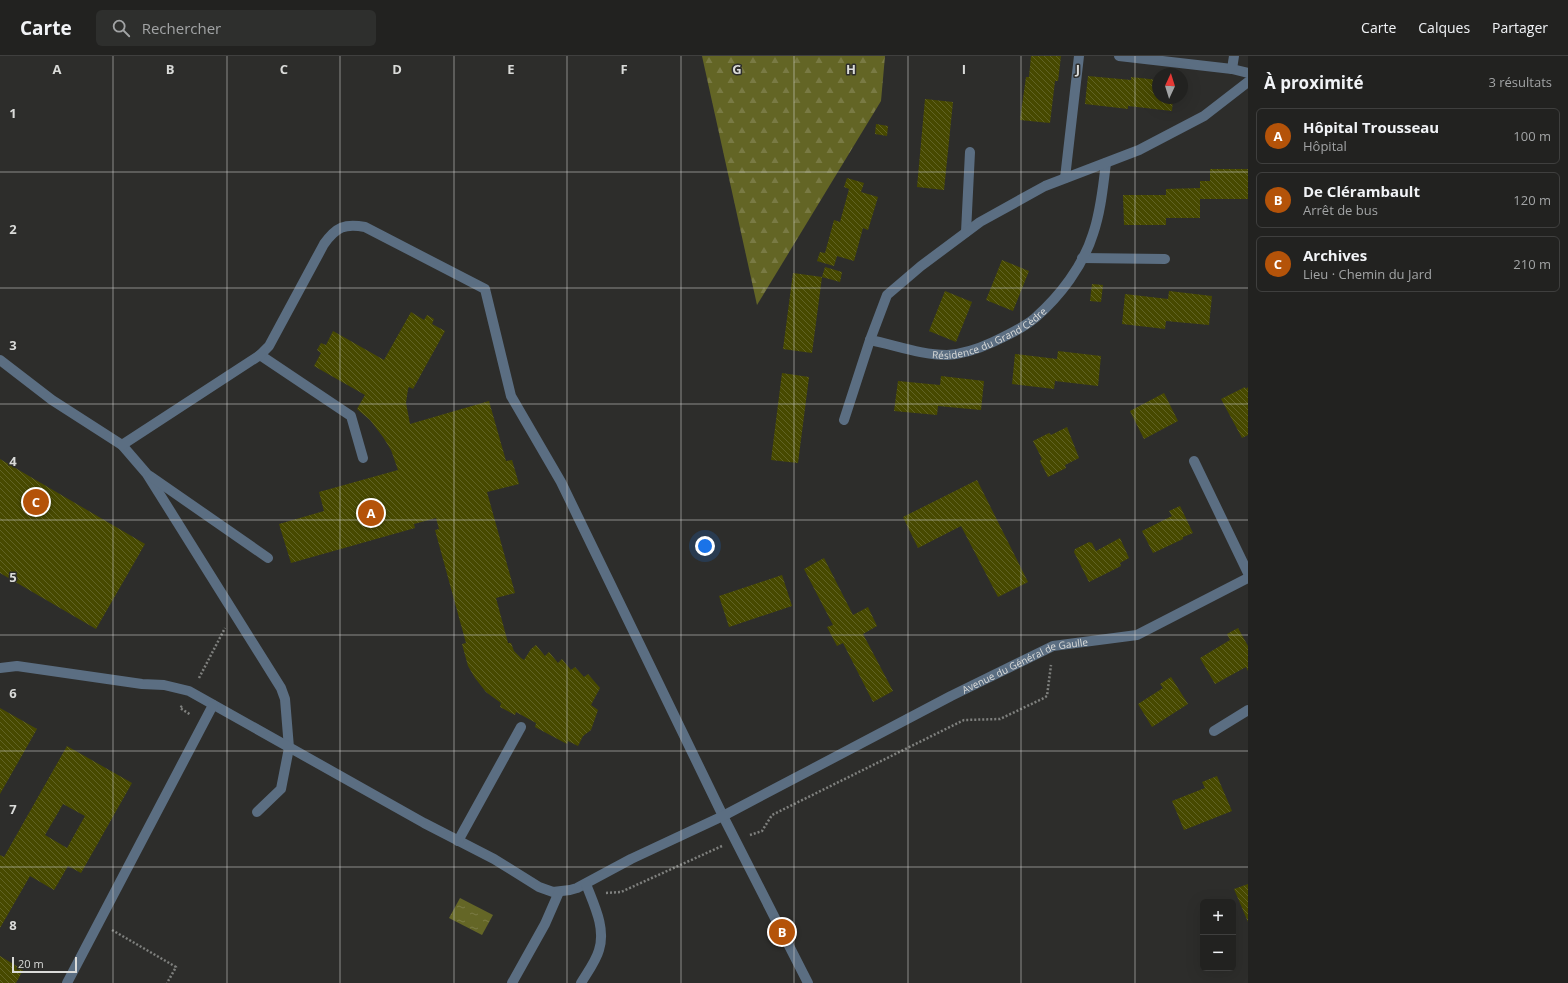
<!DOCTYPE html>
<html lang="fr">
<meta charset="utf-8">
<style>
body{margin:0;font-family:"Open Sans",sans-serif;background:#2e2f2d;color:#f1f3f6}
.controls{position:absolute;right:12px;bottom:12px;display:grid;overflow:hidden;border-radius:6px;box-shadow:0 4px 16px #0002}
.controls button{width:36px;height:36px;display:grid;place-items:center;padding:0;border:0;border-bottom:1px solid #3f3f3e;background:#222220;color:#f1f3f6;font:20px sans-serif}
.compass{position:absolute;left:1152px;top:12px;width:36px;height:36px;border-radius:50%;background:#222220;box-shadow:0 4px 16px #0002;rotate:4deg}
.scale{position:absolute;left:12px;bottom:10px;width:65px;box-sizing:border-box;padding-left:4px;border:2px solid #dadbd9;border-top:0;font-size:11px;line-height:14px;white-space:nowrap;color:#dadbd9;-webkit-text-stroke:3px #2d2d2b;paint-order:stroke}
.you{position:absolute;left:705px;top:490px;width:14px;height:14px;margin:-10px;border:3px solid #fff;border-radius:50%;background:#1a73e8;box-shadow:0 0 0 6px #1a73e833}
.badge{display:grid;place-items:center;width:26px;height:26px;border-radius:50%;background:#b45309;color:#fff;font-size:13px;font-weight:700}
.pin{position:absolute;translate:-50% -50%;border:2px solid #fff;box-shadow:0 1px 4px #0006}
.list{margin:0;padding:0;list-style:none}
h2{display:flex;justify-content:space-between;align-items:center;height:52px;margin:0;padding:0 16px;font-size:17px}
h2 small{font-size:13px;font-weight:400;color:#a2a4a5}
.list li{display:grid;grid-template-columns:26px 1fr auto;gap:12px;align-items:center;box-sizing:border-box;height:56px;margin:0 8px 8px;padding:0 8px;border:1px solid #3f3f3e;border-radius:6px}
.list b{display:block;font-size:15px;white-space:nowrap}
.list p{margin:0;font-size:13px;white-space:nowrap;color:#a2a4a5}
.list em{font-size:13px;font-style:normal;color:#a2a4a5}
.icon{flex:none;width:22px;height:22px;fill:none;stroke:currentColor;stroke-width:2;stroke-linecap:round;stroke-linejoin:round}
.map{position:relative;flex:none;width:1248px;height:927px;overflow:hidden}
header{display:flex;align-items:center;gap:24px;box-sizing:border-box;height:56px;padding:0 20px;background:#222220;border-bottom:1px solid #3f3f3e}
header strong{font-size:19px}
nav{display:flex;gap:22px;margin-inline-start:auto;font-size:14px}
.search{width:280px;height:36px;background:#2e2f2d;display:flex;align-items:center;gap:10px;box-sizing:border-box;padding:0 14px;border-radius:6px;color:#a2a4a5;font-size:15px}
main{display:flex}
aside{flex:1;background:#222220}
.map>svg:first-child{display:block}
.forest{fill:url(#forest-firs)}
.water{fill:url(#water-ripples)}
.building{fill:url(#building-back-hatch);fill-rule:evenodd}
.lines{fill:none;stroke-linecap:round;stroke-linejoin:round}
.path{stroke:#7f807e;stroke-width:2.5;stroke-dasharray:2 2;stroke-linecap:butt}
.minor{stroke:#5b6e82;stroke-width:10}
.grid{fill:none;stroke:#dadbd9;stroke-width:1;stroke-opacity:0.55}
.labels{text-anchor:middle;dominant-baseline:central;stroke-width:3;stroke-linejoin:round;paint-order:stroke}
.street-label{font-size:10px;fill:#dadbd9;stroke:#2d2d2b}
.grid-label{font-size:13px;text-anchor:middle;font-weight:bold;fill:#dadbd9;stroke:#2d2d2b;stroke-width:3;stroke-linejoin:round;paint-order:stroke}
</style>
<header>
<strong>Carte</strong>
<div class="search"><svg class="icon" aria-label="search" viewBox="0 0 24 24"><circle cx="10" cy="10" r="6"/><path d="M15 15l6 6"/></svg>Rechercher</div>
<nav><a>Carte</a><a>Calques</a><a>Partager</a></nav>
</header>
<main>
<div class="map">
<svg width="1248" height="927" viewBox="0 0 1248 927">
<defs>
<pattern id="forest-firs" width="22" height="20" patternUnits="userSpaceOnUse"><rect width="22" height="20" fill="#636525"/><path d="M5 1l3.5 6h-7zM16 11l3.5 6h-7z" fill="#797a44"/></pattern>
<pattern id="water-ripples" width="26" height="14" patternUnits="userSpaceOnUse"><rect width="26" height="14" fill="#646626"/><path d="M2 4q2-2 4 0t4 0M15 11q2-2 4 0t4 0" fill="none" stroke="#7a7b45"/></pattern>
<pattern id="building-back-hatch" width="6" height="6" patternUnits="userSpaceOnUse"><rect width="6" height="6" fill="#474900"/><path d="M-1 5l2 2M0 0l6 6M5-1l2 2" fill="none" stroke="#616325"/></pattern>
</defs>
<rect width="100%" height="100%" fill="#2d2d2b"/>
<path class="forest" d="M 702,0 L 885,0 L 881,45 L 757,249 Z"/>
<path class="water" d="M 460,842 L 493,859 L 482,879 L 449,862 Z"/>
<path class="building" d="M 1031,0 L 1061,0 L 1058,25 L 1055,25 L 1050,67 L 1020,64 L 1026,21 L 1029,21 Z
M 1088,20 L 1131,24 L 1131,21 L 1158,24 L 1158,42 L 1173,42 L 1172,55 L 1128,50 L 1128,53 L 1085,48 Z
M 925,43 L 953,46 L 944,134 L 917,131 Z
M 876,68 L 888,70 L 887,80 L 875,78 Z
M 1210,113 L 1248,113 L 1248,143 L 1200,143 L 1200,162 L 1166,162 L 1166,169 L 1124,169 L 1123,139 L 1166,139 L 1166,133 L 1200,132 L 1200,125 L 1210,125 Z
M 847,122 L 864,127 L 861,136 L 878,141 L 868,174 L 863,172 L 854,205 L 837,200 L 834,210 L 817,205 L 820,196 L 825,197 L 834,164 L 840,166 L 849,133 L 844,131 Z
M 1002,204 L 1029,215 L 1013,255 L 986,244 Z
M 825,211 L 842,216 L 840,226 L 822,221 Z
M 793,217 L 822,221 L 812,297 L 783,293 Z
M 1092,228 L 1103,229 L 1101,246 L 1090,245 Z
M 945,235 L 972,246 L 956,286 L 929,275 Z
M 1169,235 L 1212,240 L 1209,269 L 1166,265 L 1165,273 L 1122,268 L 1125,238 L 1168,243 Z
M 411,256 L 424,264 L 427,259 L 434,263 L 432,268 L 445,275 L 413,333 L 409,331 L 408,333 L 406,347 L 410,368 L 489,345 L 506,405 L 512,404 L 519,428 L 487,436 L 515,537 L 496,542 L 508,587 L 511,587 L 514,595 L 521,602 L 524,604 L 531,593 L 536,589 L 545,600 L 549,596 L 558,607 L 562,603 L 571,614 L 575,611 L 584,621 L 588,618 L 600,632 L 591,649 L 598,654 L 591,674 L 583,680 L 578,690 L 568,685 L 567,688 L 535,671 L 536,667 L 516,656 L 515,659 L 500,651 L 501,647 L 486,636 L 475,622 L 468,610 L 462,588 L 466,587 L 435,474 L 439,473 L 436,462 L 414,468 L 415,472 L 291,507 L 279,468 L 324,455 L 319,436 L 398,414 L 391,394 L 383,381 L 370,364 L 357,353 L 365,339 L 314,310 L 321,297 L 317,294 L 321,287 L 326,289 L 333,275 L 384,304 Z
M 1058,295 L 1101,300 L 1098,330 L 1055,325 L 1054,333 L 1012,328 L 1015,298 L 1057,303 Z
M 782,317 L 809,321 L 798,407 L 771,404 Z
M 941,320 L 984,325 L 981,354 L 938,350 L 937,359 L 894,355 L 898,325 L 940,329 Z
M 1245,331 L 1246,333 L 1248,331 L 1248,379 L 1242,382 L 1221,343 Z
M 1164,337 L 1178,365 L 1144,383 L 1130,355 Z
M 1067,371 L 1079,402 L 1065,409 L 1066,412 L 1048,421 L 1040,405 L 1042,403 L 1033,385 L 1049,377 L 1051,379 Z
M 0,403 L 145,488 L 96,573 L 0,517 Z
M 977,424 L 1028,526 L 998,541 L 961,470 L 918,492 L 903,461 Z
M 1180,450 L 1193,477 L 1183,481 L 1183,483 L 1153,497 L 1142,475 L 1172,460 L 1169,455 Z
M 1120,482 L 1129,502 L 1120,507 L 1121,510 L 1089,526 L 1074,496 L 1075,493 L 1089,486 L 1092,487 L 1096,495 Z
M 824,502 L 853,559 L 868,551 L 877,570 L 863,578 L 893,635 L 873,646 L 843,587 L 837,590 L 827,571 L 833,569 L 804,513 Z
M 782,519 L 792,550 L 729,571 L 719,540 Z
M 1238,572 L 1248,590 L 1248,615 L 1246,611 L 1215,628 L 1200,602 L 1230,584 L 1227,578 Z
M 1171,621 L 1188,648 L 1152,671 L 1138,648 L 1163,632 L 1160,628 Z
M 0,652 L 37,673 L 0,738 Z
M 67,690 L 132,727 L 81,817 L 68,810 L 54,834 L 30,820 L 0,872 L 0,799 L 4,801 ZM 63,748 L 85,760 L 67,792 L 45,779 Z
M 1217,720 L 1232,755 L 1184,774 L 1172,745 L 1205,732 L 1202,726 Z
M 1248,828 L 1248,866 L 1234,833 Z
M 0,900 L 23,914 L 16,927 L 0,927 Z"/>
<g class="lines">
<path class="path" d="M 199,622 L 225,572
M 182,650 L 180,652 L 191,659
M 750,779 L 762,775 L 772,759 L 964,664 L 1000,663 L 1042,643 L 1047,640 L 1051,609
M 606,837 L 621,836 L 722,790
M 112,874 L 176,911 L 167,927"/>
<g class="minor">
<path d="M 1119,0 L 1232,13 L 1248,17"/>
<path d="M 1232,13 L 1234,0"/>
<path d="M 1065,122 L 1079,0"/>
<path d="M 966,176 L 970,96"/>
<path d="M 1082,202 L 1165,203"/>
<path id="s1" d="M 870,284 C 895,289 921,299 947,299 C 963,298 978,293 993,286 C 1008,279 1023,272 1035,262 C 1060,240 1083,210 1093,178 C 1101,155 1103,130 1106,107"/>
<path d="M 260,299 L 351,360 L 363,402"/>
<path d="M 0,304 L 52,344 L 122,389 L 147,418 L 281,632 L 285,643 L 289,692 L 281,733 L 257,756"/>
<path d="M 844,364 L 870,284 L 887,239 L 921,210 L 980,166 L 1045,130 L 1139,94 L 1204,60 L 1248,26"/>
<path d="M 122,389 L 260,299 L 269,290 L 324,188 C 336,171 345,167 365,171 L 485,233 L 511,340 L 561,426 L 723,760 L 808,927"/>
<path d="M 1194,405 L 1248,517"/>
<path d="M 150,420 L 268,502"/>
<path id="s2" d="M 0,612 L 17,610 L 142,628 L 164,629 L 189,635 L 424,767 L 494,803 L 539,831 L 553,836 L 570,834 L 577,832 L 631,803 L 723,760 L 951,640 L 1053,590 L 1137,579 L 1248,522"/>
<path d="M 1214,675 L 1248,654"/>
<path d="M 458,785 L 521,671"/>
<path d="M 67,927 L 213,649"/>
<path d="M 512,927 L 545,868 L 559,836"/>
<path d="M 581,927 C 587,917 596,905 599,894 C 606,872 594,849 586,828"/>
</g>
</g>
<path class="grid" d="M 113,0 L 113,927M 227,0 L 227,927M 340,0 L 340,927M 454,0 L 454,927M 567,0 L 567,927M 681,0 L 681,927M 794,0 L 794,927M 908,0 L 908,927M 1021,0 L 1021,927M 1135,0 L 1135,927M 0,116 L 1248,116M 0,232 L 1248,232M 0,348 L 1248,348M 0,464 L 1248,464M 0,579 L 1248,579M 0,695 L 1248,695M 0,811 L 1248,811"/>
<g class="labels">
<g class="street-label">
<text stroke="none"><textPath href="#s1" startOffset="126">Résidence du Grand Cèdre</textPath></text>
<text stroke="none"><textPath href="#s2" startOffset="1133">Avenue du Général de Gaulle</textPath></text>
</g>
</g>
<g class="grid-label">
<text x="57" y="18">A</text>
<text x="170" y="18">B</text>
<text x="284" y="18">C</text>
<text x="397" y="18">D</text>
<text x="511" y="18">E</text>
<text x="624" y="18">F</text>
<text x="737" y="18">G</text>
<text x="851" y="18">H</text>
<text x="964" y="18">I</text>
<text x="1078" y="18">J</text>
<text x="13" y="62">1</text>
<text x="13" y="178">2</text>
<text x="13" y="294">3</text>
<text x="13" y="410">4</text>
<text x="13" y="526">5</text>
<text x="13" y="642">6</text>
<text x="13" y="758">7</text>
<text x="13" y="874">8</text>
</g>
</svg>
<div class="controls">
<button>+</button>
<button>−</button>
</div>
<svg class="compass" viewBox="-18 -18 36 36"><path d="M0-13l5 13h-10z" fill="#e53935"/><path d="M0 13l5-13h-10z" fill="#a2a4a5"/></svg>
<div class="scale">20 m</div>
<div class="you"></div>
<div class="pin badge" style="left:371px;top:457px">A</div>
<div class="pin badge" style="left:782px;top:876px">B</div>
<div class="pin badge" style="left:36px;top:446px">C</div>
</div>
<aside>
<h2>À proximité<small>3 résultats</small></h2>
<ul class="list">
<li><span class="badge">A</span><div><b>Hôpital Trousseau</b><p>Hôpital</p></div><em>100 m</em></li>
<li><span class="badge">B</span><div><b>De Clérambault</b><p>Arrêt de bus</p></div><em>120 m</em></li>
<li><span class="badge">C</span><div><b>Archives</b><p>Lieu · Chemin du Jard</p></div><em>210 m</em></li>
</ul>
</aside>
</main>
